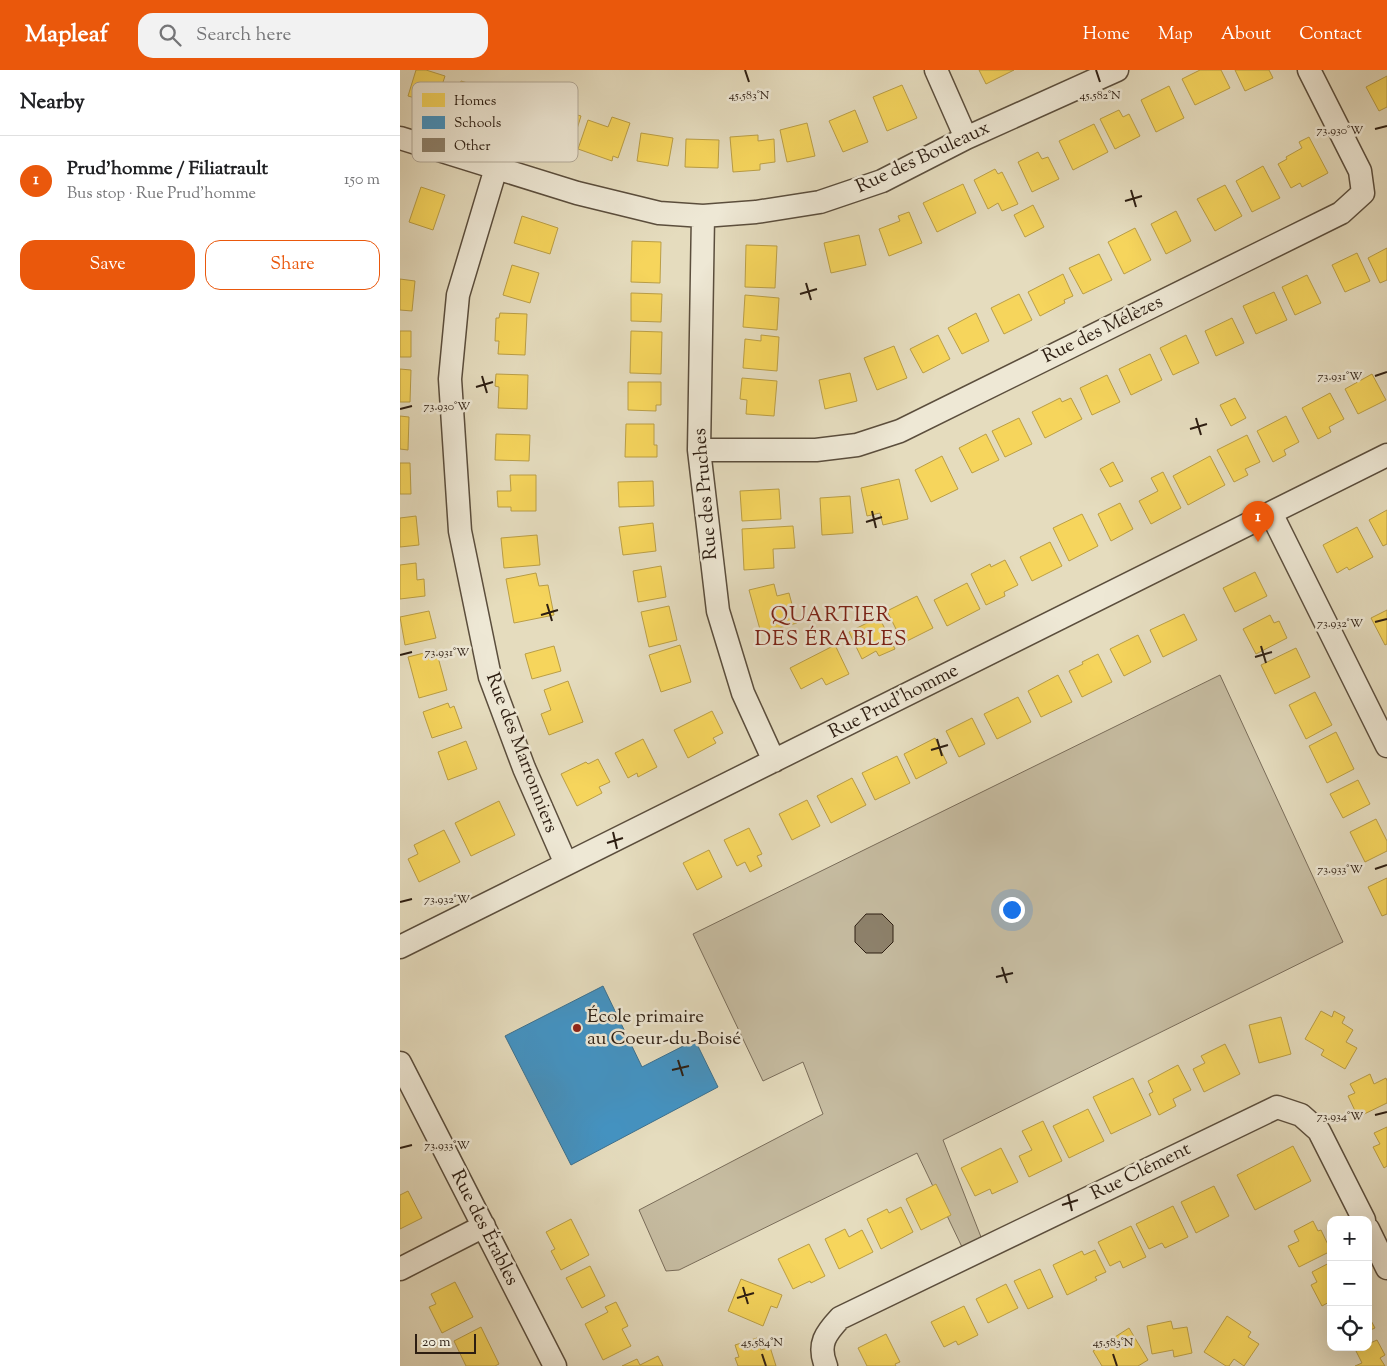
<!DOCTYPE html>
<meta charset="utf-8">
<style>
body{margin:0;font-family:"Sorts Mill Goudy",serif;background:#f2f2f2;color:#202124}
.controls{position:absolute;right:15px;bottom:15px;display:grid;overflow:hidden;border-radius:10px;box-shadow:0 5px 20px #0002}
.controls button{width:45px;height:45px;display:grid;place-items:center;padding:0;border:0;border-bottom:1px solid #e0e0e0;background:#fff;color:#202124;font:25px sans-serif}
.scale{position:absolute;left:15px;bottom:12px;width:61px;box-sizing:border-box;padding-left:5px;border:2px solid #2d1e12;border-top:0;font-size:14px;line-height:18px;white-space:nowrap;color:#2d1e12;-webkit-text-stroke:4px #eee8d5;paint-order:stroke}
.you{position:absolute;left:611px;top:839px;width:18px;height:18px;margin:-12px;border:4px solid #fff;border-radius:50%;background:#1a73e8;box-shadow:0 0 0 8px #1a73e833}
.badge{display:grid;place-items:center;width:32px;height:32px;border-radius:50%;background:#ea580c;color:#fff;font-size:16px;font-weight:700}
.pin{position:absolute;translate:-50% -41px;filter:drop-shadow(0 1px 2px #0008)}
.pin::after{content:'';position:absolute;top:26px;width:18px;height:15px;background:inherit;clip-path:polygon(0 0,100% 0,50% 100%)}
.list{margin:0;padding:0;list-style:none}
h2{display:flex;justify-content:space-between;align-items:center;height:65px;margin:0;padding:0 20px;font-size:21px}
h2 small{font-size:16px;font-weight:400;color:#757577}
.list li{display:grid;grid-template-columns:32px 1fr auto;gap:15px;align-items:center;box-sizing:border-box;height:90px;padding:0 20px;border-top:1px solid #e0e0e0}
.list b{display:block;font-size:19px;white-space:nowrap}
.list p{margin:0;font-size:16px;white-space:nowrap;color:#757577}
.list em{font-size:16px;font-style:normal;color:#757577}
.actions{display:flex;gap:10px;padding:15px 20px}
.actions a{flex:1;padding:11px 0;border:1px solid #ea580c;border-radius:15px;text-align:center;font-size:18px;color:#ea580c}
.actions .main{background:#ea580c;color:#fff}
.icon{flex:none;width:28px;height:28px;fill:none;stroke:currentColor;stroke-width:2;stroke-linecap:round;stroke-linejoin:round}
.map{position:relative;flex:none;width:987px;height:1296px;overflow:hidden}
header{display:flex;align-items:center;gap:30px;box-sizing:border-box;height:70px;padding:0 25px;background:#ea580c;color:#fff}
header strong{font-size:24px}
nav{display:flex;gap:28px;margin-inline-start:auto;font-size:18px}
.search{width:350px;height:45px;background:#f2f2f2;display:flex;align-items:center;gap:12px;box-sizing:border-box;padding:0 18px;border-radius:15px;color:#757577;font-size:19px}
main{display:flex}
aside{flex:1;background:#fff}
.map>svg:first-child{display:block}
.green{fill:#c6bca1;stroke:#7a6d5a}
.homes{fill:#f6d55c;stroke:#ba9e46}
.schools{fill:#4393c3;stroke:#3c708e}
.building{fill:#8d816b;stroke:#2d1e12}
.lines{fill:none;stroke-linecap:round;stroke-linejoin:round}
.street-casing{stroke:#5b4e3d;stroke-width:25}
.street{stroke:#eee8d5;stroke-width:22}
.ticks{fill:none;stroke:#2d1e12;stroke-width:2}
.poi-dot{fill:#8f2418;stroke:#eee8d5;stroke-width:2}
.labels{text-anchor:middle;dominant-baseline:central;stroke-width:5;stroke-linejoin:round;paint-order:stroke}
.street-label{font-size:19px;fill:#2d1e12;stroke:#eee8d5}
.poi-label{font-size:19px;fill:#2d1e12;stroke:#eee8d5;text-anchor:start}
.quarter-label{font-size:21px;letter-spacing:1px;fill:#7a1f14;stroke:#eee8d5}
.key{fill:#eee8d5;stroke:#b4ab9a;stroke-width:1}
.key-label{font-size:14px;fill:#2d1e12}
.ticks-label{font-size:12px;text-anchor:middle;fill:#2d1e12;stroke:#eee8d5;stroke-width:5;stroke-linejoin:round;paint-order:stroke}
</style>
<header>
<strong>Mapleaf</strong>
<div class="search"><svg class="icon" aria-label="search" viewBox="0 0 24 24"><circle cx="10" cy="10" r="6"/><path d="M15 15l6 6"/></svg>Search here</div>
<nav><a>Home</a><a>Map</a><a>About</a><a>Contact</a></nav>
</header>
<main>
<aside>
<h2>Nearby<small></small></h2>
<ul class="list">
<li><span class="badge">1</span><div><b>Prud'homme / Filiatrault</b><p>Bus stop · Rue Prud'homme</p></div><em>150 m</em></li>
</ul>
<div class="actions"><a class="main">Save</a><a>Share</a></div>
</aside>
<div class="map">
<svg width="987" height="1296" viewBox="0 0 987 1296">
<rect width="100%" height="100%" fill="#e5dcbe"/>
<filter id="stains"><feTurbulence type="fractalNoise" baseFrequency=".004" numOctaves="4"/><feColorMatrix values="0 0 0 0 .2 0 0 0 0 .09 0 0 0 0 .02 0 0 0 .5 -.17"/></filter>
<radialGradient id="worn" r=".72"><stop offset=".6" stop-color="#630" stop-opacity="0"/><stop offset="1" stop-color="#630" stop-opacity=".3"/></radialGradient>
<path class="green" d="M 820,605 L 943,872 L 543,1070 L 581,1167 L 562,1177 L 517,1083 L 279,1200 L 266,1201 L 239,1140 L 423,1044 L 403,992 L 363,1011 L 293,864 Z"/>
<path class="homes" d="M 16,0 L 26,0 L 45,6 L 36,34 L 8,26 Z
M 579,0 L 614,0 L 586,14 Z
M 800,0 L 821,0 L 830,18 L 795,35 L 782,9 Z
M 835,0 L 869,0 L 873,8 L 845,21 Z
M 987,6 L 987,37 L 979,41 L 966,17 Z
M 61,11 L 88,19 L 81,44 L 75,42 L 74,48 L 52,41 Z
M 502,15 L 517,48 L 487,61 L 473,27 Z
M 769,16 L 784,48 L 756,62 L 741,30 Z
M 151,37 L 181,46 L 172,75 L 143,66 Z
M 455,40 L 468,72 L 443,82 L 429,51 Z
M 719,40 L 723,47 L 729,44 L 740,66 L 715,79 L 700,49 Z
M 212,47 L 230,53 L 218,88 L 213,86 L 212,91 L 178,79 L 188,50 L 208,57 Z
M 407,53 L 415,86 L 387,92 L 380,60 Z
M 694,54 L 708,82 L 673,100 L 659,71 Z
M 241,63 L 273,68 L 268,96 L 237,91 Z
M 358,65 L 358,71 L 374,69 L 375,92 L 360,94 L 360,100 L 333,102 L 330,67 Z
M 909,67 L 928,103 L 902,117 L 900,113 L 891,118 L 878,94 L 887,89 L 886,87 L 902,78 L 899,72 Z
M 286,69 L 319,70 L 318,98 L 285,97 Z
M 638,82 L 642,89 L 648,87 L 659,109 L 632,122 L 618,92 Z
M 863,96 L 880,128 L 852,142 L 836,111 Z
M 595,99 L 598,104 L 602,102 L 618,134 L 602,141 L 598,133 L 588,139 L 574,110 Z
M 563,114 L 576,143 L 537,162 L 523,133 Z
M 825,115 L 842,146 L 815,161 L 797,129 Z
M 21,117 L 45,125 L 33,160 L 9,152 Z
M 633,135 L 644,157 L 625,167 L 614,145 Z
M 776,141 L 791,171 L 766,184 L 751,154 Z
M 509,142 L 522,173 L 489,186 L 479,159 L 500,151 L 498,146 Z
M 122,146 L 158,158 L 150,184 L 114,173 Z
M 735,158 L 751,190 L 724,204 L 708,172 Z
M 459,165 L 466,195 L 431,203 L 424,173 Z
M 232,171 L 261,172 L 260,213 L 231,212 Z
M 346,175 L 377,176 L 375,218 L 345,217 Z
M 987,178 L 987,210 L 980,213 L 968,188 Z
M 957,183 L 970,211 L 945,222 L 932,195 Z
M 699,184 L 712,210 L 683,224 L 669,198 Z
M 112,195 L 139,203 L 130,233 L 103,225 Z
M 663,204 L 673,226 L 664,230 L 665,233 L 640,246 L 628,222 Z
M 907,205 L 921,233 L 895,245 L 882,217 Z
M 0,209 L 15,211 L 12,241 L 0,240 Z
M 874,222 L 887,250 L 856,264 L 843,236 Z
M 231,223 L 262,224 L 261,252 L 231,251 Z
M 619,224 L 632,250 L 604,264 L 591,238 Z
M 345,225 L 379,228 L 377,260 L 343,257 Z
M 100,243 L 127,244 L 125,285 L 98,284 L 99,271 L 95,271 L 96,248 L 99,248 Z
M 576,243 L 589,271 L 562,284 L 548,258 Z
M 832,248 L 844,273 L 816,286 L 805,261 Z
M 0,261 L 11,261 L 11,287 L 0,287 Z
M 231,261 L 262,262 L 261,304 L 230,303 Z
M 361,265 L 379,267 L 377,301 L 343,298 L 345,269 L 361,271 Z
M 538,265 L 550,289 L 523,303 L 510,279 Z
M 786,265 L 799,293 L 773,305 L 760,278 Z
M 494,276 L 507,308 L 477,320 L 464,288 Z
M 750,284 L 762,310 L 731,325 L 719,299 Z
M 0,299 L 11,300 L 10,332 L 0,332 Z
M 450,303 L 457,331 L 425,339 L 419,310 Z
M 96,304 L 128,305 L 127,339 L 98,338 L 99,317 L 95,316 Z
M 972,304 L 986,330 L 958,344 L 945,319 Z
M 707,305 L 720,332 L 692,345 L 680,318 Z
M 342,308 L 377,311 L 374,346 L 346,344 L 347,330 L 340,329 Z
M 228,312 L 261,312 L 261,335 L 256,335 L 256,341 L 228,340 Z
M 930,323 L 944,349 L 929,357 L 931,362 L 918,369 L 902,338 Z
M 660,328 L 662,332 L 671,328 L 682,349 L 645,368 L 632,342 Z
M 835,328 L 846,348 L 831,356 L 820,335 Z
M 0,346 L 9,347 L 8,380 L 0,379 Z
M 886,346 L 899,372 L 884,380 L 886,385 L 873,392 L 857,361 Z
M 619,348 L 632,374 L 605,387 L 592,361 Z
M 226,354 L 254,354 L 254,375 L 257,375 L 257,387 L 225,387 Z
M 96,364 L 130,365 L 129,391 L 95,390 Z
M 586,364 L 599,390 L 572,403 L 559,378 Z
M 847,365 L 860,392 L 845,399 L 848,405 L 834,412 L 817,380 Z
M 542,386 L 558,419 L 531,432 L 515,400 Z
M 810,386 L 825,415 L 788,435 L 773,406 Z
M 713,392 L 723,411 L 710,417 L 700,399 Z
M 0,393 L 10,393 L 11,424 L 0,424 Z
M 763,402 L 781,438 L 751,454 L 739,431 L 758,421 L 751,408 Z
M 110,405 L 136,405 L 136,441 L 111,441 L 111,437 L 98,437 L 97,421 L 111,421 Z
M 499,409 L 508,449 L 483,455 L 480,443 L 467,446 L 461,418 Z
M 253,411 L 254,436 L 219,437 L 218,412 Z
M 379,419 L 381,449 L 342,451 L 340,421 Z
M 450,426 L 453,463 L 422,465 L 420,428 Z
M 720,433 L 733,459 L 711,471 L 698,444 Z
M 987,440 L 987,474 L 983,476 L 969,450 Z
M 682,444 L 698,476 L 669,491 L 653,458 Z
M 16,446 L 19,475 L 0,477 L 0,448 Z
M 253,453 L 256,481 L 223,485 L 219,457 Z
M 393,456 L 395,478 L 373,479 L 374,498 L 344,500 L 342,459 Z
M 957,457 L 973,487 L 949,500 L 947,497 L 937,503 L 923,475 Z
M 137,465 L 140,495 L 104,498 L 101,468 Z
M 650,472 L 662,496 L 632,511 L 620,487 Z
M 605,490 L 618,515 L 604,522 L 605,526 L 586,535 L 571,504 L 590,494 L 591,497 Z
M 16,493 L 17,510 L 24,509 L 25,526 L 0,529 L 0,495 Z
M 261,496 L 266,527 L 238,532 L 233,501 Z
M 855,502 L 867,526 L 835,542 L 823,518 Z
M 136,503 L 139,516 L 148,515 L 154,545 L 114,553 L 106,509 Z
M 567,513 L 580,539 L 547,556 L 534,530 Z
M 374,514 L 377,526 L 389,523 L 397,553 L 361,563 L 349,520 Z
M 517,526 L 533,558 L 503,573 L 487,541 Z
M 269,536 L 277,570 L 249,577 L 241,542 Z
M 987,540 L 987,574 L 985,575 L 971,548 Z
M 29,541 L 36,568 L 5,575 L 0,547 Z
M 784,544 L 797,570 L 763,587 L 750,560 Z
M 870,545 L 874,553 L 879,551 L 887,568 L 856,584 L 843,559 Z
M 479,547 L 495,579 L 479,586 L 476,581 L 462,589 L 449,562 Z
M 738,565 L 751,592 L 724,606 L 710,579 Z
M 280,575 L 291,612 L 261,622 L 249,585 Z
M 435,575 L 449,604 L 426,615 L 422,608 L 401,619 L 390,598 Z
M 154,576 L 161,601 L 132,609 L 125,584 Z
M 896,578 L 910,607 L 875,624 L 861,595 Z
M 36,580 L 47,620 L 19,628 L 8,587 Z
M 698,584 L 712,612 L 682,627 L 669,601 L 683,594 L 682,592 Z
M 658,605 L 672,632 L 641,647 L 628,621 Z
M 168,611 L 183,652 L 149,665 L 141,644 L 151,640 L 144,620 Z
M 915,622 L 932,655 L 906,669 L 889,635 Z
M 618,627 L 631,652 L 597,669 L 584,644 Z
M 48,633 L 50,638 L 54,636 L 62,658 L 32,668 L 23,642 Z
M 312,641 L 323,663 L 313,668 L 316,673 L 288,688 L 274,660 Z
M 572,648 L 585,674 L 559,687 L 546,661 Z
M 936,662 L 954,699 L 927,713 L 909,676 Z
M 535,668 L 547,693 L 516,709 L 504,684 Z
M 243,669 L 257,697 L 238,707 L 237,703 L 228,708 L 215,683 Z
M 66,671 L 77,699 L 48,710 L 38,682 Z
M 497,686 L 510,713 L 475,730 L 462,703 Z
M 198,689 L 210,712 L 199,717 L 202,723 L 177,736 L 161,704 L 186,692 L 188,694 Z
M 452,708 L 466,735 L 431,753 L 417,726 Z
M 958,710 L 970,734 L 943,748 L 930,724 Z
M 407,730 L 420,756 L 392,770 L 379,744 Z
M 99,731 L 115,765 L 71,786 L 55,753 Z
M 976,749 L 987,771 L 987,781 L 965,792 L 950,762 Z
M 349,758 L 362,784 L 357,786 L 362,796 L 350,802 L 345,792 L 337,796 L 324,770 Z
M 44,760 L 60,792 L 19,812 L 8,789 L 18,784 L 14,775 Z
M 309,780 L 322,807 L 297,820 L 283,793 Z
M 987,808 L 987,844 L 982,846 L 968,817 Z
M 921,941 L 932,947 L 934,941 L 945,947 L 942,953 L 953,960 L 946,972 L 957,978 L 945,999 L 921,985 L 924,980 L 905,969 Z
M 881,947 L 891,984 L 859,993 L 849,955 Z
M 825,974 L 840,1004 L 804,1022 L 793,999 L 805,993 L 801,986 Z
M 778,995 L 791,1020 L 773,1029 L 776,1036 L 759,1045 L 749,1024 L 753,1022 L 748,1011 Z
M 970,1004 L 974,1014 L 986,1008 L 987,1011 L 987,1033 L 958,1047 L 948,1026 L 955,1023 L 950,1014 Z
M 733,1008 L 751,1045 L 711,1064 L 693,1027 Z
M 688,1039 L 704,1071 L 669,1088 L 653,1056 Z
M 643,1051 L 662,1091 L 629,1107 L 619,1086 L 632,1080 L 622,1061 Z
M 987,1057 L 987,1096 L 984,1098 L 973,1077 L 980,1074 L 974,1063 Z
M 893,1076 L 911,1111 L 855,1140 L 837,1105 Z
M 601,1078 L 618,1112 L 592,1124 L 590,1119 L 575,1126 L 561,1098 Z
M 536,1114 L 551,1145 L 521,1160 L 506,1129 Z
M 814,1116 L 829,1146 L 796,1163 L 781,1132 Z
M 8,1121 L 22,1148 L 0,1159 L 0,1125 Z
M 773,1136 L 788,1167 L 765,1178 L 762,1173 L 749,1179 L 736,1154 Z
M 501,1137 L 513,1162 L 481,1179 L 467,1149 L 487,1139 L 489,1143 Z
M 171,1149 L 189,1185 L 161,1200 L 151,1181 L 155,1179 L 146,1162 Z
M 913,1151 L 918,1161 L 921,1160 L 931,1181 L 899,1197 L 888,1176 L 899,1171 L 894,1161 Z
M 731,1156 L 746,1187 L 723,1198 L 720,1191 L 710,1196 L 698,1172 Z
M 445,1159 L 449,1167 L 462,1160 L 473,1182 L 439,1199 L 425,1169 Z
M 409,1174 L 425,1206 L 411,1213 L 410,1211 L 393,1219 L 378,1189 Z
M 695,1180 L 706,1202 L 695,1207 L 697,1210 L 667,1225 L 653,1195 L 682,1181 L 684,1185 Z
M 931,1192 L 931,1231 L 922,1236 L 911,1215 L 917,1212 L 912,1202 Z
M 190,1196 L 205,1226 L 182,1238 L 166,1208 Z
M 640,1199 L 653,1227 L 628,1239 L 614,1211 Z
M 341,1209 L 382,1225 L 377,1238 L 371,1236 L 363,1256 L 328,1241 Z
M 55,1212 L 73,1247 L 42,1263 L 29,1237 L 36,1234 L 31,1224 Z
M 606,1214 L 618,1238 L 588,1253 L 576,1229 Z
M 216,1232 L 228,1256 L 222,1259 L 231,1276 L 203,1290 L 185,1254 L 208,1242 L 205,1237 Z
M 564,1236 L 578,1265 L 558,1275 L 556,1271 L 544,1277 L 531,1252 Z
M 968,1245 L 975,1258 L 968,1261 Z
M 827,1246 L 851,1262 L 848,1267 L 859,1274 L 844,1296 L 834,1289 L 829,1296 L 826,1296 L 804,1282 Z
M 771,1251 L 773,1259 L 787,1257 L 792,1283 L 774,1287 L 773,1280 L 752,1284 L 747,1256 Z
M 81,1257 L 99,1294 L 95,1296 L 66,1296 L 54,1271 Z
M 729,1258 L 748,1290 L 738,1296 L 702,1296 L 693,1281 Z
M 486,1264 L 500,1292 L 495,1294 L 496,1296 L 467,1296 L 458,1278 Z
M 357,1268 L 361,1280 L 370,1277 L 376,1296 L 338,1296 L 335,1288 L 339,1287 L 335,1275 Z
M 977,1270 L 985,1285 L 980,1288 L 985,1296 L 955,1296 L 962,1293 L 956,1281 L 962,1277 L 968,1277 L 968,1274 Z
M 258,1286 L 263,1296 L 222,1296 L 237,1289 L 240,1295 Z"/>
<path class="schools" d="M 203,916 L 242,997 L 295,970 L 318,1017 L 171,1095 L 105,966 Z"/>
<path class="building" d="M 466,844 L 482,844 L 493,855 L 493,872 L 482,883 L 466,883 L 455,872 L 455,856 Z"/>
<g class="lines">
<g class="street-casing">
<path id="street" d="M 536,0 L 566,68
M 0,68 L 177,123 L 259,143 L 303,146 L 356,142 L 420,132 L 482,111 L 566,68 L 717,0
M 96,98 L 58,225 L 50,309 L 60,461 L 90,607 L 124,698 L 166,794
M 303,146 L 299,380 L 318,541 L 343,623 L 374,691
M 299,380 L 416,380 L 457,375 L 500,361 L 941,143 L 963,123 L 960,101 L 909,0
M 871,443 L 987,676
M 0,877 L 987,385
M 0,993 L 155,1296
M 968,1159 L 987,1198
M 0,1199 L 84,1156
M 426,1296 C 417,1274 426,1263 440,1248 L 877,1037 L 901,1045 L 919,1061 L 964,1150"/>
</g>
<use href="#street" class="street"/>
</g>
<path class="ticks" d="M 345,0 L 349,12M 696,0 L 700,12M 975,59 L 987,56M 731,120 L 736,137M 725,131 L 742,126M 406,213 L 411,230M 400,224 L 417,219M 82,306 L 87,323M 975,306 L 987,302M 76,317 L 93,312M 0,339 L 12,336M 796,348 L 801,365M 790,359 L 807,354M 472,441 L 476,458M 466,452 L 482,447M 147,534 L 152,551M 141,545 L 158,540M 975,552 L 987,549M 861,576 L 866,593M 0,585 L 12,582M 855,587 L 872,582M 537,669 L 542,686M 531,680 L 548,675M 213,762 L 217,779M 207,773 L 223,768M 975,799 L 987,795M 0,832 L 12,829M 602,897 L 607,913M 596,907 L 613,903M 278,990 L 283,1006M 272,1000 L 289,996M 975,1045 L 987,1042M 0,1078 L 12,1075M 668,1124 L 672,1141M 662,1135 L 678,1130M 343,1217 L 348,1234M 337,1228 L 354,1223M 362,1284 L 366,1296M 713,1284 L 717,1296"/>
<circle class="poi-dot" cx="177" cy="958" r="5"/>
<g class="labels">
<g class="street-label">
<text transform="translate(523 88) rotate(-25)">Rue des Bouleaux</text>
<text transform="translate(703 260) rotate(-26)">Rue des Mélèzes</text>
<text transform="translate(306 424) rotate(-95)">Rue des Pruches</text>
<text transform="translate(494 632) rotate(-27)">Rue Prud'homme</text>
<text transform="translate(121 683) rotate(69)">Rue des Marronniers</text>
<text transform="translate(741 1102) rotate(-26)">Rue Clément</text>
<text transform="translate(84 1158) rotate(63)">Rue des Érables</text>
</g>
<g class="poi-label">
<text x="187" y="947">École primaire<tspan x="187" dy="22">au Coeur‑du‑Boisé</tspan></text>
</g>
<g class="quarter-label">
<text x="431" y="546">QUARTIER<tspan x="431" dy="24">DES ÉRABLES</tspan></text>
</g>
</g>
<rect x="12" y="12" width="166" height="80" rx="8" class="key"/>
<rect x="22" y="23" width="23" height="14" fill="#f6d55c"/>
<rect x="22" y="46" width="23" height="13" fill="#4393c3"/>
<rect x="22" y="68" width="23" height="14" fill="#8d816b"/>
<g class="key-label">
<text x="54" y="35">Homes</text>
<text x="54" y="57">Schools</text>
<text x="54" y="80">Other</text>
</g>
<g class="ticks-label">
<text x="349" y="29">45.583°N</text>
<text x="700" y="29">45.582°N</text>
<text x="940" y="64">73.930°W</text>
<text x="940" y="310">73.931°W</text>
<text x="47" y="340">73.930°W</text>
<text x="940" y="557">73.932°W</text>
<text x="47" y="586">73.931°W</text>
<text x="940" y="803">73.933°W</text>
<text x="47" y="833">73.932°W</text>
<text x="940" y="1050">73.934°W</text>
<text x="47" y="1079">73.933°W</text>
<text x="362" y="1276">45.584°N</text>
<text x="713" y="1276">45.583°N</text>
</g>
<rect width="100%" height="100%" filter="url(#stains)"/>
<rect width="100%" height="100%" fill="url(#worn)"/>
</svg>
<div class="controls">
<button>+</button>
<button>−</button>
<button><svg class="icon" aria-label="locate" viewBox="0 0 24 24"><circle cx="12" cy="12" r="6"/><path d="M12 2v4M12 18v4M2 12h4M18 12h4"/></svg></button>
</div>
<div class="scale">20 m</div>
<div class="you"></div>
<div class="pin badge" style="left:858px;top:472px">1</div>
</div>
</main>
